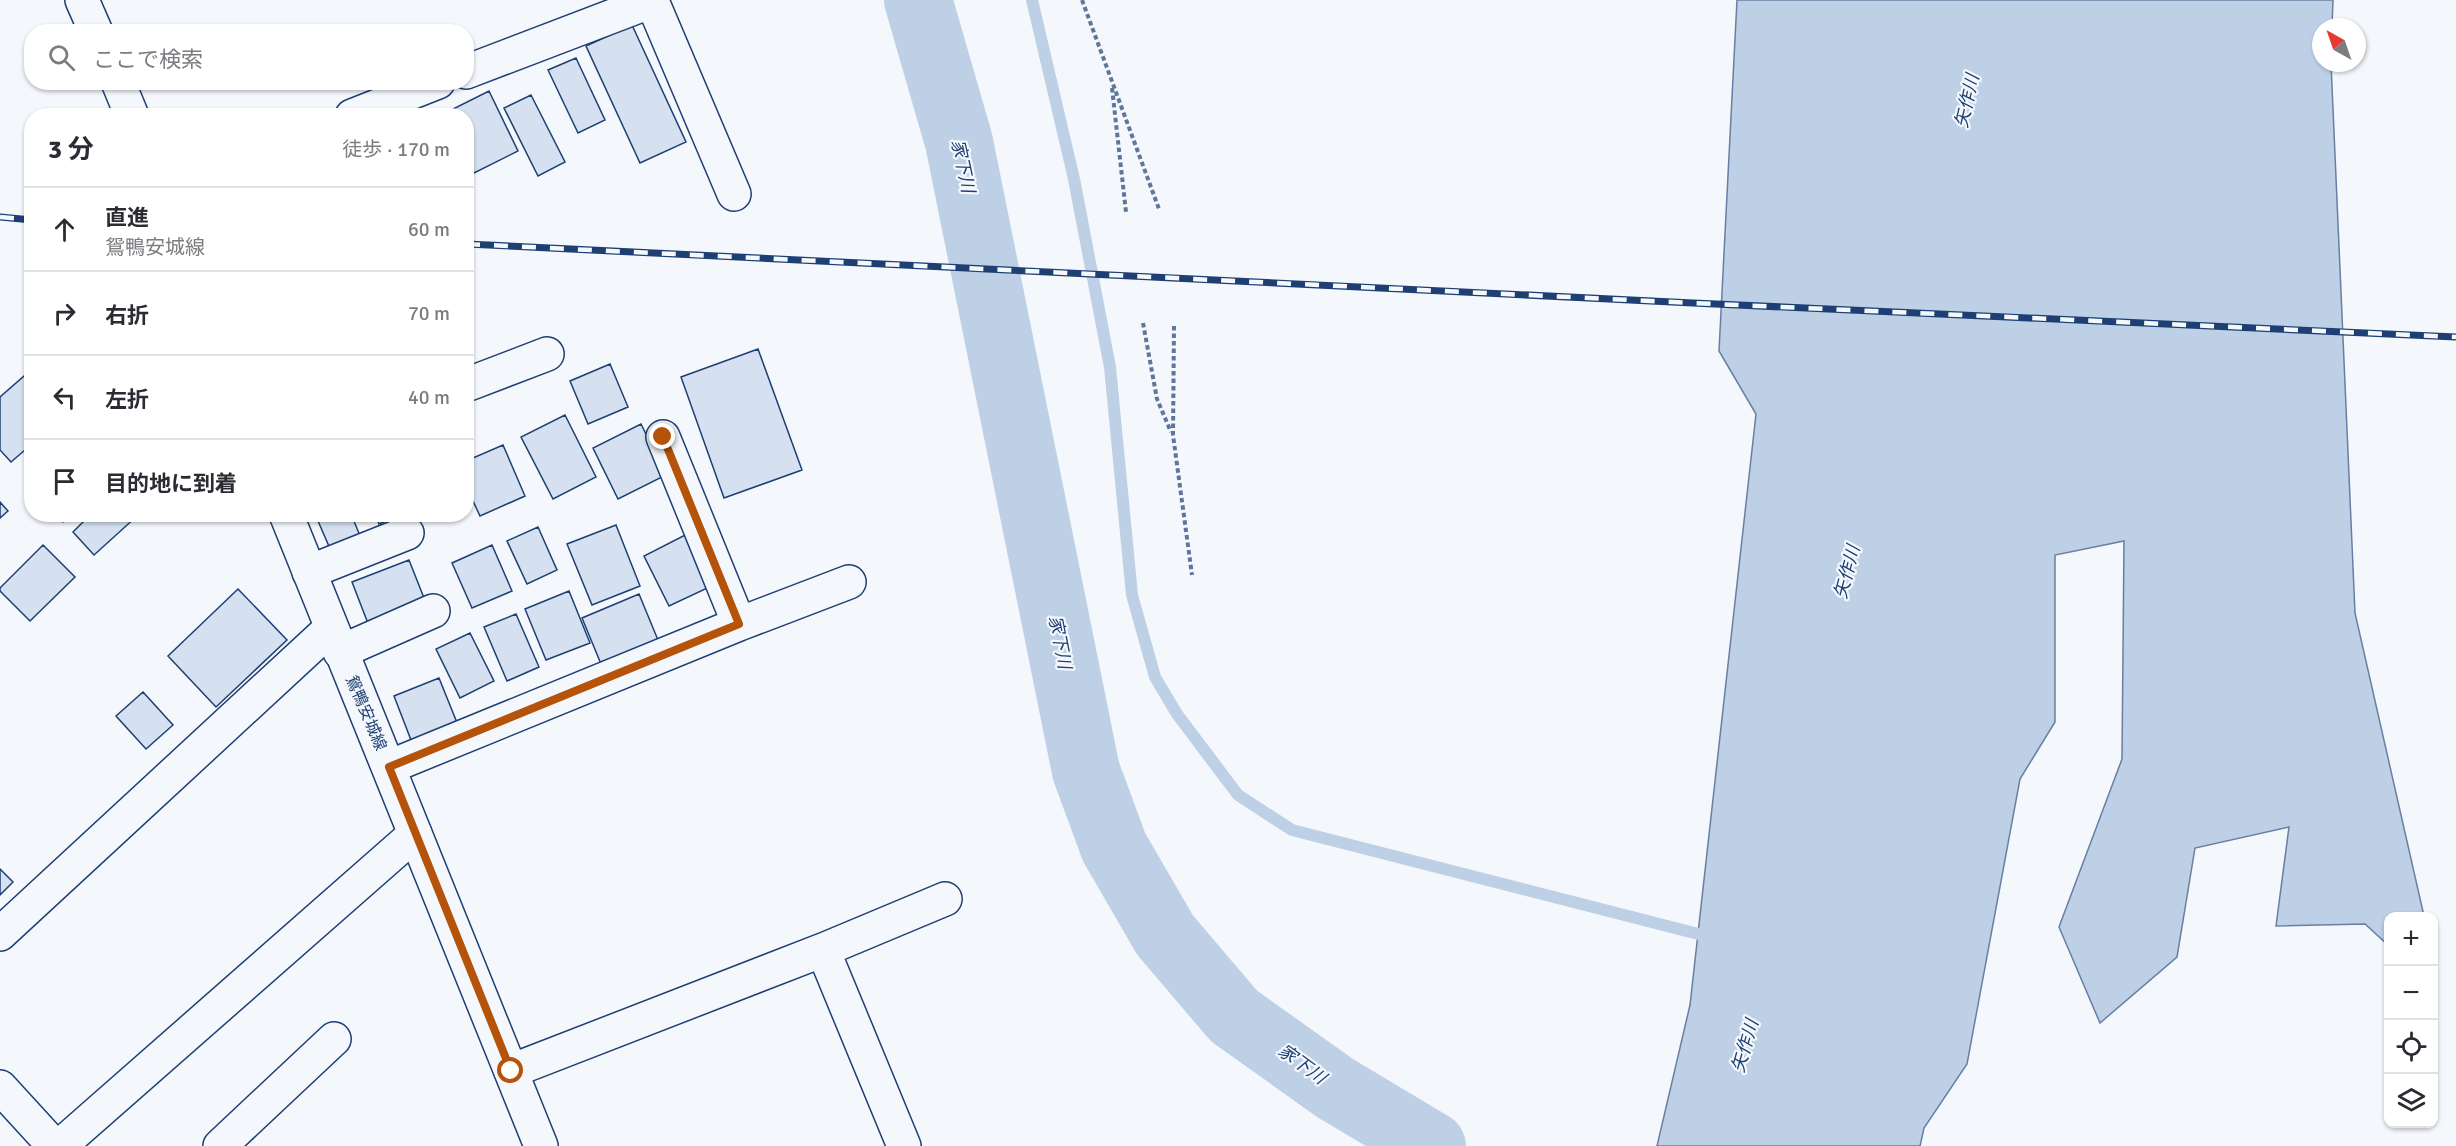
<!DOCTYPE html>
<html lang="ja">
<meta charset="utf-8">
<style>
body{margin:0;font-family:Signika,"Noto Sans JP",sans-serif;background:#f2f2f3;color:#2b2b33}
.controls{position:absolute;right:18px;bottom:18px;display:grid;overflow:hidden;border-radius:12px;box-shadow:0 2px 4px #0004}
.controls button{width:54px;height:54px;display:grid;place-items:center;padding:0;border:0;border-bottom:2px solid #e1e1e2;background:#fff;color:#2b2b33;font:30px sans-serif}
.compass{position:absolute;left:2312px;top:18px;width:54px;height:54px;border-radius:50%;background:#fff;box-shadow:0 2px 4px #0004;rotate:320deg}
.stop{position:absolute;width:18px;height:18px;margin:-14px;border:4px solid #b45309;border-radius:50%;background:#fff}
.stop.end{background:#b45309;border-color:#fff;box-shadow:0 2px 6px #0008}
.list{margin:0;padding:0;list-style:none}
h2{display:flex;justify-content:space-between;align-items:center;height:78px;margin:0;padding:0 24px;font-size:26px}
h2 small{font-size:20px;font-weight:400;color:#7c7c81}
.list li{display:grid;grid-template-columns:39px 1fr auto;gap:18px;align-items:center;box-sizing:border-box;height:84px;padding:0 24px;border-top:2px solid #e1e1e2}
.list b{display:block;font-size:22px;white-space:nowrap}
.list p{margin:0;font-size:20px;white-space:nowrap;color:#7c7c81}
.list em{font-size:20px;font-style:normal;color:#7c7c81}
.icon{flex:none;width:33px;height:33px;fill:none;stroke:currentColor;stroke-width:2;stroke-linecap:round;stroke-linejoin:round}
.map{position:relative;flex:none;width:2456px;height:1146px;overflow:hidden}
.search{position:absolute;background:#fff;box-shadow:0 2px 4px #0004;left:24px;top:24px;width:450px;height:66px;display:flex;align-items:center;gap:15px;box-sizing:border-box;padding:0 21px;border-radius:24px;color:#7c7c81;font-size:22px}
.panel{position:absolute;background:#fff;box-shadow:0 2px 4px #0004;left:24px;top:108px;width:450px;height:414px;border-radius:24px}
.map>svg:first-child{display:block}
.water{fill:#bed0e5;stroke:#687fa3;stroke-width:1.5}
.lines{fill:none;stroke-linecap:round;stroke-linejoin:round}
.stream{stroke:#bed0e5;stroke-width:12}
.river{stroke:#bed0e5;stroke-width:68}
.building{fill:#d5e0f0;stroke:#1d3f73;stroke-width:1.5}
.street-casing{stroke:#1d3f73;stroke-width:36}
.secondary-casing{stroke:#1d3f73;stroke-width:36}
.path{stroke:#5e769c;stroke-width:4;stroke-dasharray:4.5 3;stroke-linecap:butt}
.street{stroke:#f4f7fb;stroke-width:33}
.secondary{stroke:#f4f7fb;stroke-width:33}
.rail-casing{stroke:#1d3f73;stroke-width:7}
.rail{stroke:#f4f7fb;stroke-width:4.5;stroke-dasharray:14;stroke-linecap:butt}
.route{stroke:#b45309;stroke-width:8}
.labels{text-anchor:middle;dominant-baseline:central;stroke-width:4.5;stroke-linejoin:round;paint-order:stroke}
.street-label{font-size:16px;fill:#1d3f73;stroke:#f4f7fb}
.water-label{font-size:18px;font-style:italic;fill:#1d3f73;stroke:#f4f7fb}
</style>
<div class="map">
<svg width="2456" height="1146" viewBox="0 0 2456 1146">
<rect width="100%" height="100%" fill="#f4f7fb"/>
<path class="water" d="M 1737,0 L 2333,0 L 2332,27 L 2321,27 L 2321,63 L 2331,63 L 2355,613 L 2424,916 L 2388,916 L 2388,945 L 2365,924 L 2276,926 L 2289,827 L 2195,848 L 2177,957 L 2100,1023 L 2059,927 L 2122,759 L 2124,541 L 2055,555 L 2055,722 L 2020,779 L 1967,1064 L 1924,1128 L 1920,1146 L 1657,1146 L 1690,1005 L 1756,414 L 1719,351 Z"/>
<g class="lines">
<path class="stream" d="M 1032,0 L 1074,179 L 1110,367 L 1132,595 L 1155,677 L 1177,714 L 1238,795 L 1292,830 L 1714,938"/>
<path class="river" d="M 918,0 L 959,142 L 1086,771 L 1114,847 L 1165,935 L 1234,1016 L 1335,1088 L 1432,1146"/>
</g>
<path class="building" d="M 632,25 L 686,142 L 640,163 L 586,46 Z
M 576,58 L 605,120 L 578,133 L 548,70 Z
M 489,91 L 518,151 L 474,173 L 466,157 L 466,116 L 447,116 L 445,113 Z
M 531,95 L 565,162 L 538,176 L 504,108 Z
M 758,349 L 802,470 L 724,498 L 681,377 Z
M 610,364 L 628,407 L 588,424 L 570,381 Z
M 31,370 L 32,444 L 11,462 L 0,450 L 0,397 Z
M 565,415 L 596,477 L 553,499 L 521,437 Z
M 641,424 L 666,475 L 618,499 L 593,448 Z
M 503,445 L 525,496 L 480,516 L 466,486 L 466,461 Z
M 0,502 L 8,511 L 0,518 Z
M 56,514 L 72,514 L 63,522 Z
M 91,514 L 134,514 L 136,517 L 94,555 L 73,532 Z
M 315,514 L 351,514 L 361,538 L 331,551 Z
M 375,514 L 402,514 L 379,524 Z
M 616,525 L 640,586 L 592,605 L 567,544 Z
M 538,527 L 557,570 L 527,584 L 507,541 Z
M 691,532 L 716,584 L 669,606 L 644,556 Z
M 43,545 L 75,577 L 30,621 L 0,591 L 0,588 Z
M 492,545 L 512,591 L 472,608 L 452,563 Z
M 409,560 L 426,603 L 369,626 L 352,582 Z
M 238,589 L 287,640 L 216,707 L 168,656 Z
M 569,591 L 590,643 L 546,660 L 525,609 Z
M 639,594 L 658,640 L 601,664 L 582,618 Z
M 516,614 L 539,667 L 507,681 L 484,627 Z
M 470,633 L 494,681 L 460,698 L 436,649 Z
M 439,678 L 462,735 L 416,753 L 394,696 Z
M 143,692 L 173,725 L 146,749 L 116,716 Z
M 0,869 L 13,882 L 0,895 Z"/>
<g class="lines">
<g class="street-casing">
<path id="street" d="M 466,72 L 652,1 L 734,194
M 352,116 L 438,82
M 466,385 L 547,354
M 663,437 L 739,624
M 309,572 L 407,533
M 340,652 L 433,611
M 389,767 L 739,624 L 849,582
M 0,934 L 331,628
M 823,950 L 904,1146
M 511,1071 L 823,950 L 945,899
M 0,1087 L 54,1146
M 60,1146 L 415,834
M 220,1146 L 334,1039"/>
</g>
<g class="secondary-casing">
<path id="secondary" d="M 82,0 L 96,32
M 118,82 L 132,116
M 286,514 L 541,1146"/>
</g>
<path class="path" d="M 1082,0 L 1159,209
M 1112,88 L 1126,212
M 1143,323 L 1157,399 L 1171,432
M 1174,326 L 1173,435 L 1192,575"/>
<use href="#street" class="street"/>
<use href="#secondary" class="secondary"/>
<g class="rail-casing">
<path id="rail" d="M 0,217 L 32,220
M 466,244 L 1693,303 L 2456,337"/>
</g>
<use href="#rail" class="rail"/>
</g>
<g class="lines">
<path class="route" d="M 511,1071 L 389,767 L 739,624 L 663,437"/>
</g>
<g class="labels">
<g class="street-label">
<text transform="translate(366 713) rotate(67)">鴛鴨安城線</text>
</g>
<g class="water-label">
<text transform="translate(1967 101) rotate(-77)">矢作川</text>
<text transform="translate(963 166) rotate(78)">家下川</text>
<text transform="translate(1847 572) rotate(-75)">矢作川</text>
<text transform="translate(1060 642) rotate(79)">家下川</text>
<text transform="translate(1745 1046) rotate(-74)">矢作川</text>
<text transform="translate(1302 1064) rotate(36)">家下川</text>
</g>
</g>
</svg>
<div class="controls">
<button>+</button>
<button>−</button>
<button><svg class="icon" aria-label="locate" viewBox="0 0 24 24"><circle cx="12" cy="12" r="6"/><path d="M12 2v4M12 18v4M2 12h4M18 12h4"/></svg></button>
<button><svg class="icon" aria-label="layers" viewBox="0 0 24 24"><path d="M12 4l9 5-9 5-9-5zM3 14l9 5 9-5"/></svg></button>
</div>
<svg class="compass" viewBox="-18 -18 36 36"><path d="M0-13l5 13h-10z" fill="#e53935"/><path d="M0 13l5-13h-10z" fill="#7c7c81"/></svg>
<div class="stop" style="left:511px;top:1071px"></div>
<div class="stop end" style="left:663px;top:437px"></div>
<div class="search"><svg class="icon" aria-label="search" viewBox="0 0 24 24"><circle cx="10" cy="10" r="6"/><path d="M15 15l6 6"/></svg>ここで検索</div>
<section class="panel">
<h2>3 分<small>徒歩 · 170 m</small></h2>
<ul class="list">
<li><svg class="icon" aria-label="ahead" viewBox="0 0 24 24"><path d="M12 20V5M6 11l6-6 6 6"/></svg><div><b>直進</b><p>鴛鴨安城線</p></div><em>60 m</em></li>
<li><svg class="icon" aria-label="right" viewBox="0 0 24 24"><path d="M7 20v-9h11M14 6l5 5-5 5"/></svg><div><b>右折</b></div><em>70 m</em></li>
<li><svg class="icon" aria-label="left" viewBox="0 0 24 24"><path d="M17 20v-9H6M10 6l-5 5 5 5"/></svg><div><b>左折</b></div><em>40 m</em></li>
<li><svg class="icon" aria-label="arrive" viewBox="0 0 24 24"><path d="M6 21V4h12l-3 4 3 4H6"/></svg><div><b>目的地に到着</b></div></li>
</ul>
</section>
</div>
